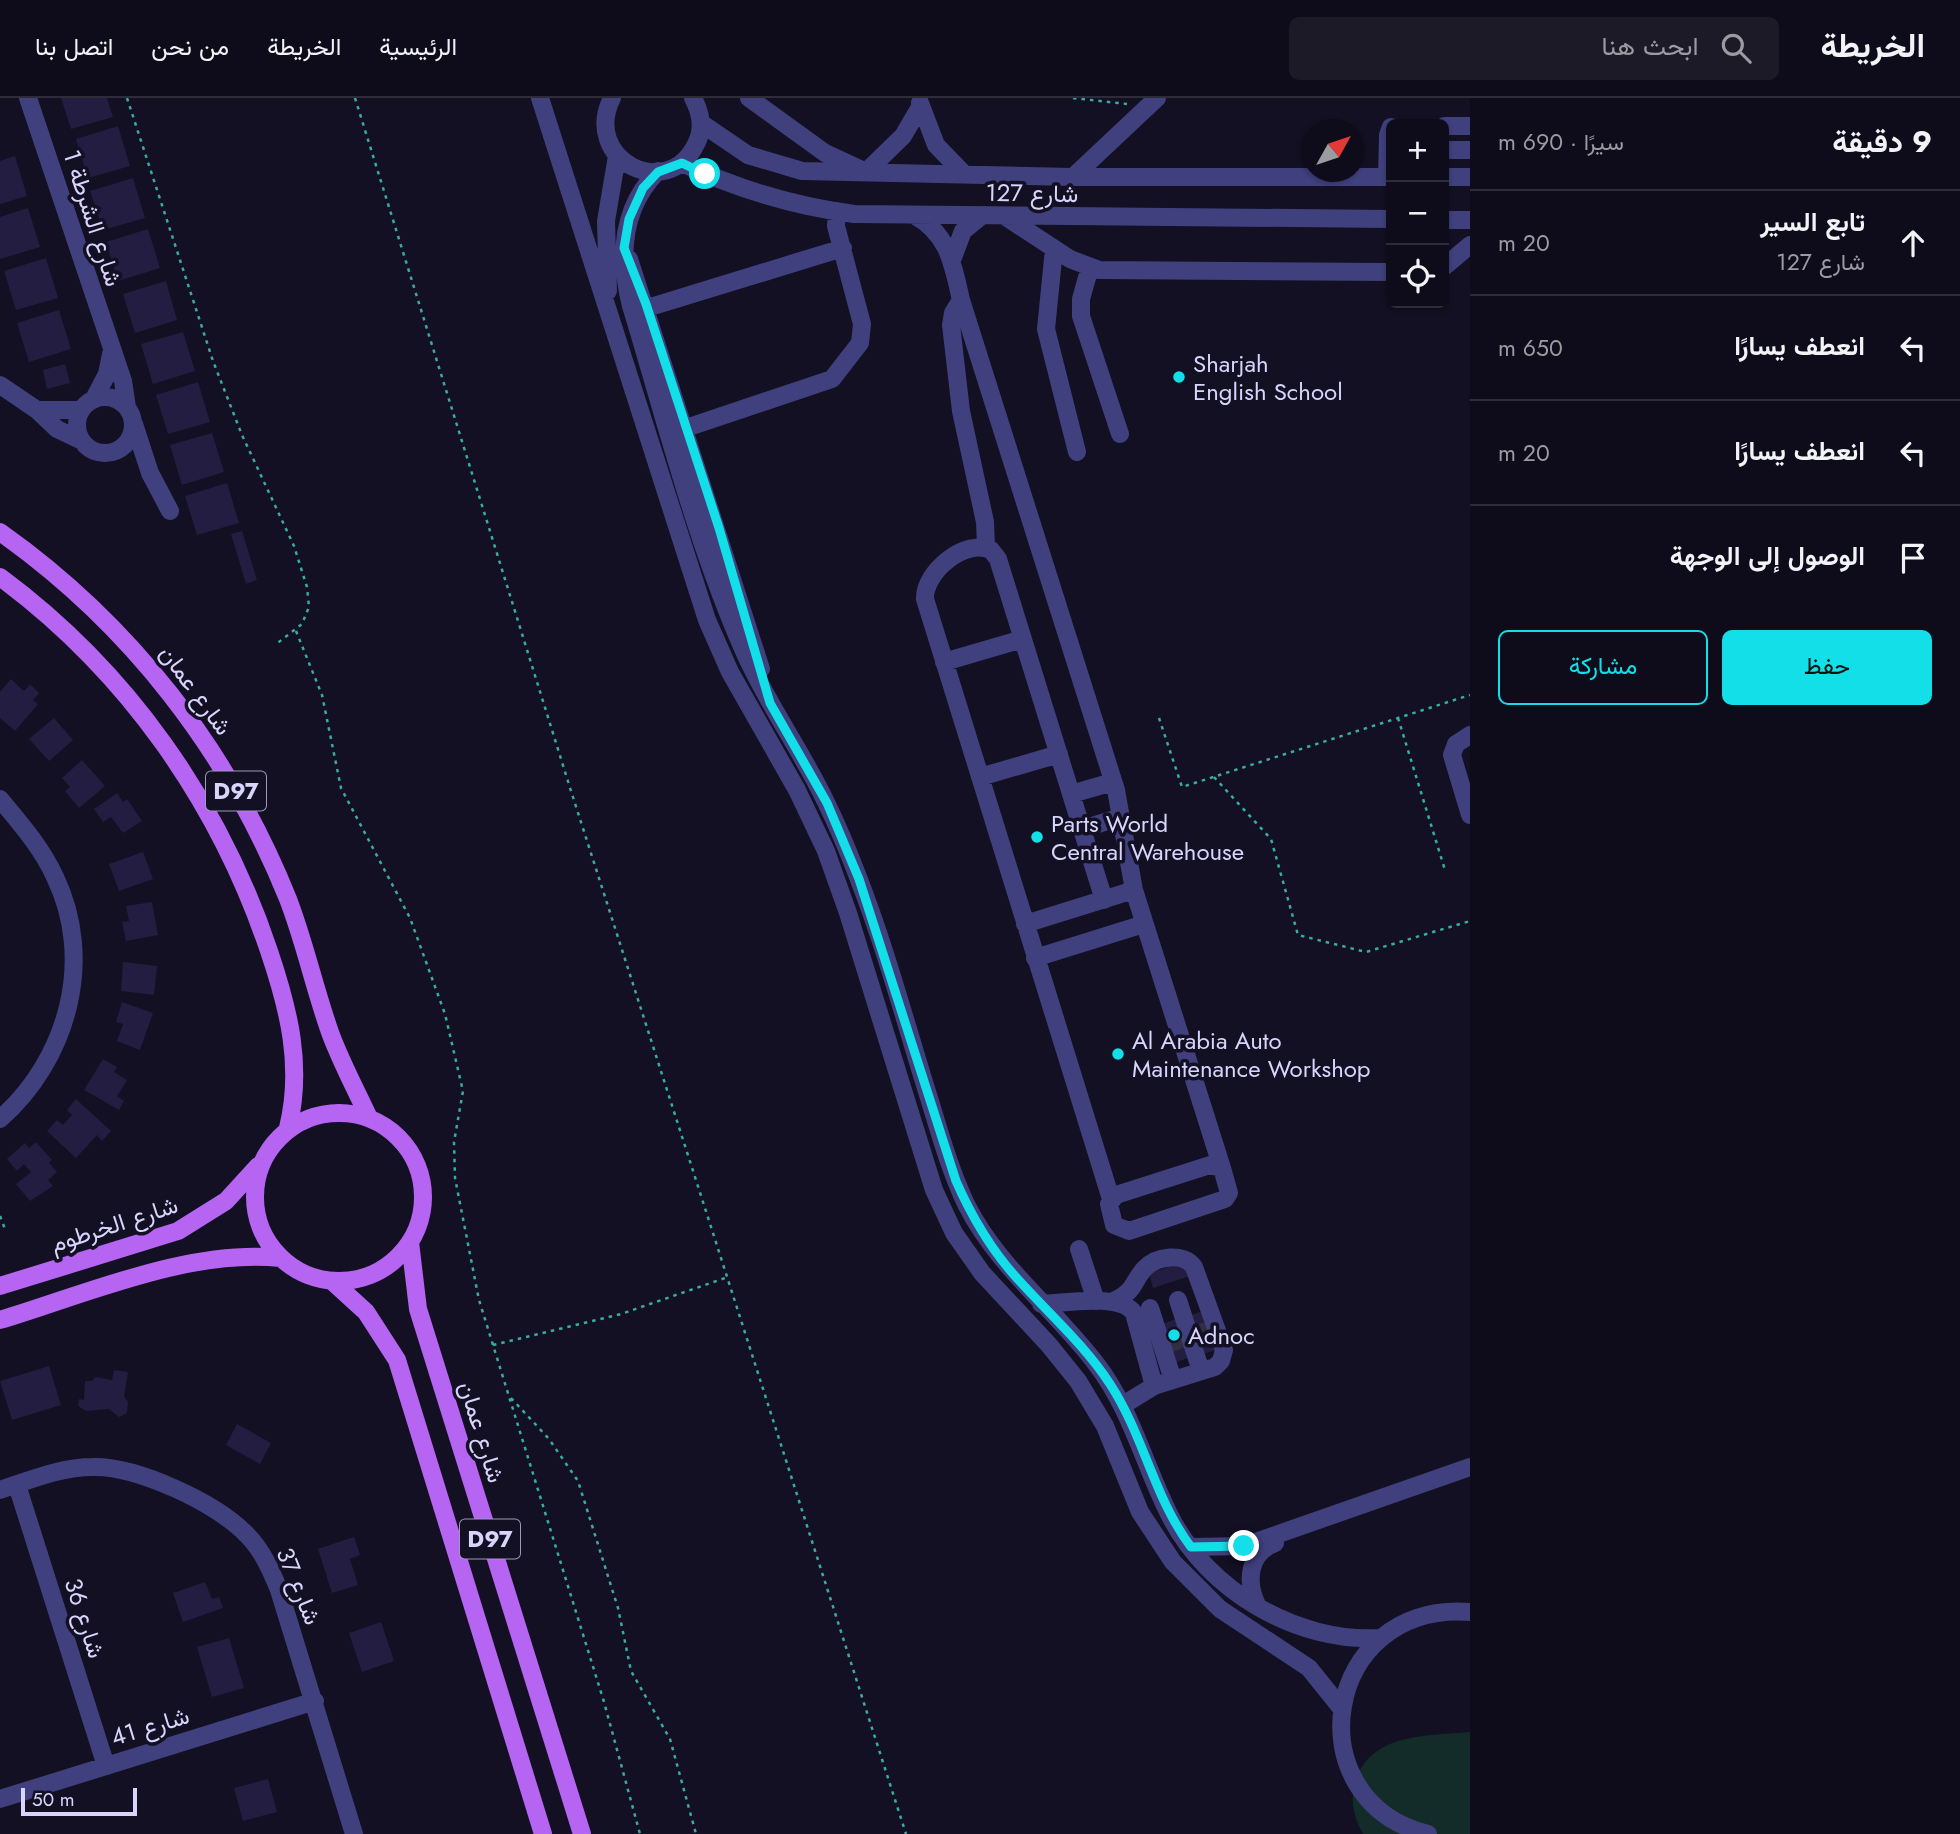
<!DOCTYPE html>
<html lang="ar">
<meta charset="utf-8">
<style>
body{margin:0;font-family:Jost,Vazirmatn,sans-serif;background:#1c1a27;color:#f1f3f6;direction:rtl}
.controls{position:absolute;right:21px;top:21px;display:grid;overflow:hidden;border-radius:10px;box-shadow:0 2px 5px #0004}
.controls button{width:63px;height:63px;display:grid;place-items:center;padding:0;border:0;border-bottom:2px solid #2e2c39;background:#0e0c1a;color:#f1f3f6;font:35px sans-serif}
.compass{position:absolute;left:1302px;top:21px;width:63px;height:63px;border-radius:50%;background:#0e0c1a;box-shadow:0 2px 5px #0004;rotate:50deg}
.scale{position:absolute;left:21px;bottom:18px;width:116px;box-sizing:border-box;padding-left:7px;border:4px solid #d7d5fc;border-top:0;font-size:19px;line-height:24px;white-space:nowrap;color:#d7d5fc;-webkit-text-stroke:5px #121022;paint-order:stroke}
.stop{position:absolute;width:21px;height:21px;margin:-16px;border:5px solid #13dfe9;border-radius:50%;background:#fff}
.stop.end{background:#13dfe9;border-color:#fff;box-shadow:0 2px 7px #0008}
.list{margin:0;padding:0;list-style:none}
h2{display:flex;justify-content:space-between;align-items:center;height:91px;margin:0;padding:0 28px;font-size:30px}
h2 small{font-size:23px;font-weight:400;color:#9b9ba2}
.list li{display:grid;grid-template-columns:46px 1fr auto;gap:21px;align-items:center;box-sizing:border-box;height:105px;padding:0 28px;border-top:2px solid #2e2c39}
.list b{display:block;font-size:26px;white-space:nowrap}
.list p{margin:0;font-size:23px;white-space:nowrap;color:#9b9ba2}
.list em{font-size:23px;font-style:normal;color:#9b9ba2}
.actions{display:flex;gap:14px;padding:21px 28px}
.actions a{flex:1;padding:16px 0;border:2px solid #13dfe9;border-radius:10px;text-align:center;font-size:24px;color:#13dfe9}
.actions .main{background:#13dfe9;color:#111}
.icon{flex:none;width:38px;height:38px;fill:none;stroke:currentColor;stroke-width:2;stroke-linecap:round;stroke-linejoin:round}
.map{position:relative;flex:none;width:1470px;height:1736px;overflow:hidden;direction:ltr}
header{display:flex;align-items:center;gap:42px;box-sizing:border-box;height:98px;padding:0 35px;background:#0e0c1a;border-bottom:2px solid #2e2c39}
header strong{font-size:33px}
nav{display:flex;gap:38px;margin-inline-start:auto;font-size:24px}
.search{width:490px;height:63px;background:#1c1a27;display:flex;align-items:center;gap:18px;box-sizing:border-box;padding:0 24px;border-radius:10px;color:#9b9ba2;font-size:26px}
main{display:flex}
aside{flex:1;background:#0e0c1a}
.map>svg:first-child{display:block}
.green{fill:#132c2a}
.building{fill:#231d42}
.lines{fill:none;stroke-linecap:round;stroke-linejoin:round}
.minor-tunnel{stroke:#302e43;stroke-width:18;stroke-dasharray:18 9;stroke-linecap:butt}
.path{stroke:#39ac9f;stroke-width:2.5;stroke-dasharray:3.5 5;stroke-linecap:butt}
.minor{stroke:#3f407d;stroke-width:18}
.major{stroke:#b665f2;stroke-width:18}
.route{stroke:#13dfe9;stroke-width:9}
.poi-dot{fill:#13dfe9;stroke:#121022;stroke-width:2.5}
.labels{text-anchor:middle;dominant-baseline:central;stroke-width:7;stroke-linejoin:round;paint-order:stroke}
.shield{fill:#121022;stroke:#9c9abb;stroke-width:2}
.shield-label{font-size:23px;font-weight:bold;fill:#d7d5fc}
.street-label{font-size:24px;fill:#d7d5fc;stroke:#121022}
.poi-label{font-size:24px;fill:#d7d5fc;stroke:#121022;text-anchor:start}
</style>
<header>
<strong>الخريطة</strong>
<div class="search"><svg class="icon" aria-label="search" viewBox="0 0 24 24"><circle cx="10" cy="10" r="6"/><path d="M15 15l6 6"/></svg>ابحث هنا</div>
<nav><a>الرئيسية</a><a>الخريطة</a><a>من نحن</a><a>اتصل بنا</a></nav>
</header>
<main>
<aside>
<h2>9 دقيقة<small>سيرًا · 690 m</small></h2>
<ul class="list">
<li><svg class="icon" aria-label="ahead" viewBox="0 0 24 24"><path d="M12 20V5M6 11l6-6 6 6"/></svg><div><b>تابع السير</b><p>شارع 127</p></div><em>20 m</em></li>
<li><svg class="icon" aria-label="left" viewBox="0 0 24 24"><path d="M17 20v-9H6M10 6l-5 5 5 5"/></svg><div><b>انعطف يسارًا</b></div><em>650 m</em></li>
<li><svg class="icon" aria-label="left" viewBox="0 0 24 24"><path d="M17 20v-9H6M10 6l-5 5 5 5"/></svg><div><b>انعطف يسارًا</b></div><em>20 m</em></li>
<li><svg class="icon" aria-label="arrive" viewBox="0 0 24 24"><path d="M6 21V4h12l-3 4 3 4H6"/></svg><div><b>الوصول إلى الوجهة</b></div></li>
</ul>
<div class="actions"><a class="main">حفظ</a><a>مشاركة</a></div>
</aside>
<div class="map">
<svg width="1470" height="1736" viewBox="0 0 1470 1736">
<rect width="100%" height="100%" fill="#121022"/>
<path class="green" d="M 1470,1634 L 1470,1736 L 1363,1736 C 1353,1718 1349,1699 1357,1679 C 1375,1634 1430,1638 1470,1634 Z"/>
<path class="building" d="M 61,0 L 107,0 L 113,19 L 71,31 Z
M 118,28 L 130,68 L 88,80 L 76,41 Z
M 15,58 L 27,98 L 0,106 L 0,63 Z
M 133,80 L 145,120 L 103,132 L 90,93 Z
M 28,110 L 40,149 L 0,161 L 0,119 Z
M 148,131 L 160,170 L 118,183 L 106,144 Z
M 46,160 L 58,200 L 16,212 L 4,173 Z
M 166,183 L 177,222 L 135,235 L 123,196 Z
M 59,212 L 71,251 L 29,264 L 17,225 Z
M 183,234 L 195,273 L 153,286 L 141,246 Z
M 65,266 L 70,285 L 47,291 L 43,272 Z
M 198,284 L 210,324 L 168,336 L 156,297 Z
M 212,335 L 224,374 L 182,387 L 170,347 Z
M 227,385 L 239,425 L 197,437 L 185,398 Z
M 242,433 L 257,482 L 246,486 L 231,436 Z
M 11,581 L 24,593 L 30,586 L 39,595 L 33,602 L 38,606 L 15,633 L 0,620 L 0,594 Z
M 54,620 L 73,642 L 49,663 L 29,641 Z
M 82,662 L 105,688 L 79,710 L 65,693 L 70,689 L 62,680 Z
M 117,695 L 123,704 L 127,701 L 142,723 L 123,735 L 111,719 L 103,724 L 94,711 Z
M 143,754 L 153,781 L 119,793 L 109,766 Z
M 152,804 L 158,837 L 126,843 L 122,824 L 129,823 L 126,808 Z
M 123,864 L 157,868 L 154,897 L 121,893 Z
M 122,904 L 153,915 L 140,952 L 117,943 L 123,926 L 116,924 Z
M 103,961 L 117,969 L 114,974 L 127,982 L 117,998 L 124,1003 L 119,1012 L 84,992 Z
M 76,1001 L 111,1033 L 102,1043 L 97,1037 L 76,1060 L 47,1033 L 57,1022 L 63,1027 L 72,1017 L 67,1012 Z
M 36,1044 L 52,1062 L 49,1065 L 57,1074 L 48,1082 L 53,1088 L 30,1103 L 16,1086 L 31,1074 L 24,1066 L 17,1073 L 7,1061 L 25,1045 L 29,1050 Z
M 1186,1164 L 1190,1178 L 1153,1190 L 1149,1175 Z
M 1206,1212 L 1219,1251 L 1203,1256 L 1191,1217 Z
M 1176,1221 L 1188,1260 L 1174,1265 L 1162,1226 Z
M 49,1268 L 61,1307 L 12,1322 L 0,1283 Z
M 114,1272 L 128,1274 L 124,1299 L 128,1304 L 127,1315 L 119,1319 L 109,1311 L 86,1313 L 78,1308 L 79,1301 L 84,1302 L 85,1283 L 92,1283 L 96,1279 L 112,1282 Z
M 237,1326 L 271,1345 L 260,1366 L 226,1347 Z
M 354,1439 L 360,1457 L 350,1461 L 358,1487 L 332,1495 L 318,1451 Z
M 205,1484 L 212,1501 L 219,1499 L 223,1510 L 183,1524 L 173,1495 Z
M 381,1524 L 394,1563 L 362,1574 L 349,1535 Z
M 229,1540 L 244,1590 L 212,1599 L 197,1549 Z
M 268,1681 L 277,1714 L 243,1723 L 234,1690 Z"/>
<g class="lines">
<path class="minor-tunnel" d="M 1197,1236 L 1212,1231
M 1168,1246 L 1182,1241"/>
<path class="path" d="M 127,0 L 213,263 L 242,337 L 294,448 L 307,489 L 309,509 L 302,526 L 275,547
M 355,0 L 571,693 L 906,1736
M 1073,0 L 1127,6
M 296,533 L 322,597 L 341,690 L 410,820 L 445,916 L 463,993 L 454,1044 L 455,1080 L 479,1202 L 604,1604 L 640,1736
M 1159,620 L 1182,689 L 1470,597
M 1398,620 L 1445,772
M 1214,679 L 1271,741 L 1298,837 L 1366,854 L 1470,823
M 0,1118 L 5,1131
M 493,1247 L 621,1216 L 728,1179
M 511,1300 L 549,1341 L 578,1383 L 618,1510 L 631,1573 L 670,1641 L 696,1736"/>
<path class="minor" d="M 28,0 L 123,283 L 127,309
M 540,0 L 707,522 L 730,574 L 797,692 L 826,753 L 848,815 L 934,1092 L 954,1135 L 982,1175 L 1049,1247 L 1078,1283 L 1105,1328 L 1140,1414 L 1173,1464 L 1220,1511 L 1309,1570 L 1342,1611
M 612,0 C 581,62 668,105 696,46 C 704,31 701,15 693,0
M 749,0 L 825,55 L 866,74 L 903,38 L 920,9
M 920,5 L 936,47 L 965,77
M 701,25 L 748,57 L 802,73 L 1073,79 L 1391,79
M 1444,28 L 1470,28
M 1444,52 L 1470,52
M 682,65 C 737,91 793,108 854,116 L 1391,121
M 658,73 C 621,110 619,160 631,208 C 666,323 695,441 743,551 C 761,593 786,630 808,670 C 828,705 844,742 858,779 C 886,851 906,927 929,1000 C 940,1036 950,1072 966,1106 C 998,1170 1055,1211 1097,1267 C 1132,1313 1144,1367 1170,1418 C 1208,1493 1297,1545 1380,1540
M 1073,79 L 1157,0
M 1387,79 L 1388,37 L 1391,29
M 1444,79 L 1470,79
M 914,117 C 949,136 953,167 961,202 L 1116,692 L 1134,792 L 1222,1070
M 1006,119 L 1070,161 L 1099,172 L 1391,174
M 1444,122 L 1470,122
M 1054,151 L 1046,231 L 1077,354
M 629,161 L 761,571
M 952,162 L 963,133 L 980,119
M 1090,169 L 1081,201 L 1081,218 L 1120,336
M 1444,169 L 1470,147
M 608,193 L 606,123 L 617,58
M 961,202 L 953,215 L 951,227 L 961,313 L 985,424 L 986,449
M 647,210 L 843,150
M 0,287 L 37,312 L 57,331 L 82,343
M77 327a28 28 0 1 1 56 0a28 28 0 1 1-56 0Z
M 94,301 L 107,276 L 111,256
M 37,312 L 81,312
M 134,326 L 150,375 L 170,413
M 686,330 L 832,281 L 860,245 L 862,226 L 836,128 L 837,113
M 944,564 L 1023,541
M 1470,637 L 1456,646 L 1452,657 L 1470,717
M 980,679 L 1059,656
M 1071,696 L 1113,684
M 0,701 C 20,725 42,750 55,779 C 95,862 68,961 0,1021
M 1082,731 L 1121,719
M 1104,802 L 998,461 L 991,452 C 965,440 924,474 925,501 L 1111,1101
M 1025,826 L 1134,792
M 1035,860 L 1144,826
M 1210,1067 L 1222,1070 L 1229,1095 L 1225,1101 L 1129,1133 L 1114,1127 L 1109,1106 L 1116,1097 Z
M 1079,1151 L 1096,1203
M 1178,1202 L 1201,1273
M 1114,1203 C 1135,1193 1132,1185 1144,1171 C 1156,1158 1184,1154 1194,1169 L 1224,1252 L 1221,1263 L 1215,1269 L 1154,1288 L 1123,1307
M 1041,1206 C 1065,1205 1120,1195 1134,1215 L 1154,1288
M 1150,1210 L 1173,1282
M 17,1387 L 106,1668
M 0,1392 C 30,1382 61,1369 93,1369 C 137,1368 217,1405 247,1437 C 262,1452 271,1472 279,1492 L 354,1736
M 1191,1449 L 1244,1448 L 1470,1369
M 1257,1507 C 1246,1484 1248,1455 1275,1445
M 0,1701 L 315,1603
M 1428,1736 C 1293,1703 1322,1503 1470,1514"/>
<path class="major" d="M 0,434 C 130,526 228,652 288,801 C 305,845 315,893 331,937 C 342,966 356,992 369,1020
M 0,479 C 127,573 219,704 269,853 C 289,912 303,968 288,1030
M255 1099a84 84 0 1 1 168 0a84 84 0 1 1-168 0Z
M 410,1144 L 418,1211 L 582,1736
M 332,1183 L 366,1214 L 397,1262 L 543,1736
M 0,1188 L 178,1133 L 226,1103 L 258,1068
M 0,1222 C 86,1196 191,1150 281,1160"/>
</g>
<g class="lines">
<path class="route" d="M 705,76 L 682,65 L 658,74 L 643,90 L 629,121 L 624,150 L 646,206 L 719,430 L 770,605 L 827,705 L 859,781 L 956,1083 C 971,1117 990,1150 1015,1178 C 1047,1214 1084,1246 1110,1286 C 1144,1338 1154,1400 1191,1449 L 1244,1448"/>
</g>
<g class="poi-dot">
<circle cx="1179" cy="279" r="7"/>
<circle cx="1037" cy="739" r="7"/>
<circle cx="1118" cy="956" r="7"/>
<circle cx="1174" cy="1237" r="7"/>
</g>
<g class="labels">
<g class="shield">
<rect x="206" y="673.5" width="60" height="39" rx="5"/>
<rect x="460" y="1421.5" width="60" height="39" rx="5"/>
</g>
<g class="shield-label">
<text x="236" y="693">D97</text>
<text x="490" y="1441">D97</text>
</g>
<g class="street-label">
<text transform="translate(1032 95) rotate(1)">شارع 127</text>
<text transform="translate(93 120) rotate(72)">شارع الشرطة 1</text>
<text transform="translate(196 592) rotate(54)">شارع عمان</text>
<text transform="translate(114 1126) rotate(-18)">شارع الخرطوم</text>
<text transform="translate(482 1334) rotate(73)">شارع عمان</text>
<text transform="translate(299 1488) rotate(68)">شارع 37</text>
<text transform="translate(85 1520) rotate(72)">شارع 36</text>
<text transform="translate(150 1628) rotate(-17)">شارع 41</text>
</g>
<g class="poi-label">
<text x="1193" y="265">Sharjah<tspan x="1193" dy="28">English School</tspan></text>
<text x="1051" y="725">Parts World<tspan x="1051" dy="28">Central Warehouse</tspan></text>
<text x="1132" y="942">Al Arabia Auto<tspan x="1132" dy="28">Maintenance Workshop</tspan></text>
<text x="1188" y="1237">Adnoc</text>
</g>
</g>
</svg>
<div class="controls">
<button>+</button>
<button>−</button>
<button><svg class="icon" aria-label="locate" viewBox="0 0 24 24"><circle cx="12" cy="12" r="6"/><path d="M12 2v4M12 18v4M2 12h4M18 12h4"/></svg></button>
</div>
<svg class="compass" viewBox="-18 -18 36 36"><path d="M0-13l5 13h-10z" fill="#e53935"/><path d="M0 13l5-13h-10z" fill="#9b9ba2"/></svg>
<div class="scale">50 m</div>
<div class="stop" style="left:705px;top:76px"></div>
<div class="stop end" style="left:1244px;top:1448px"></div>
</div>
</main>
